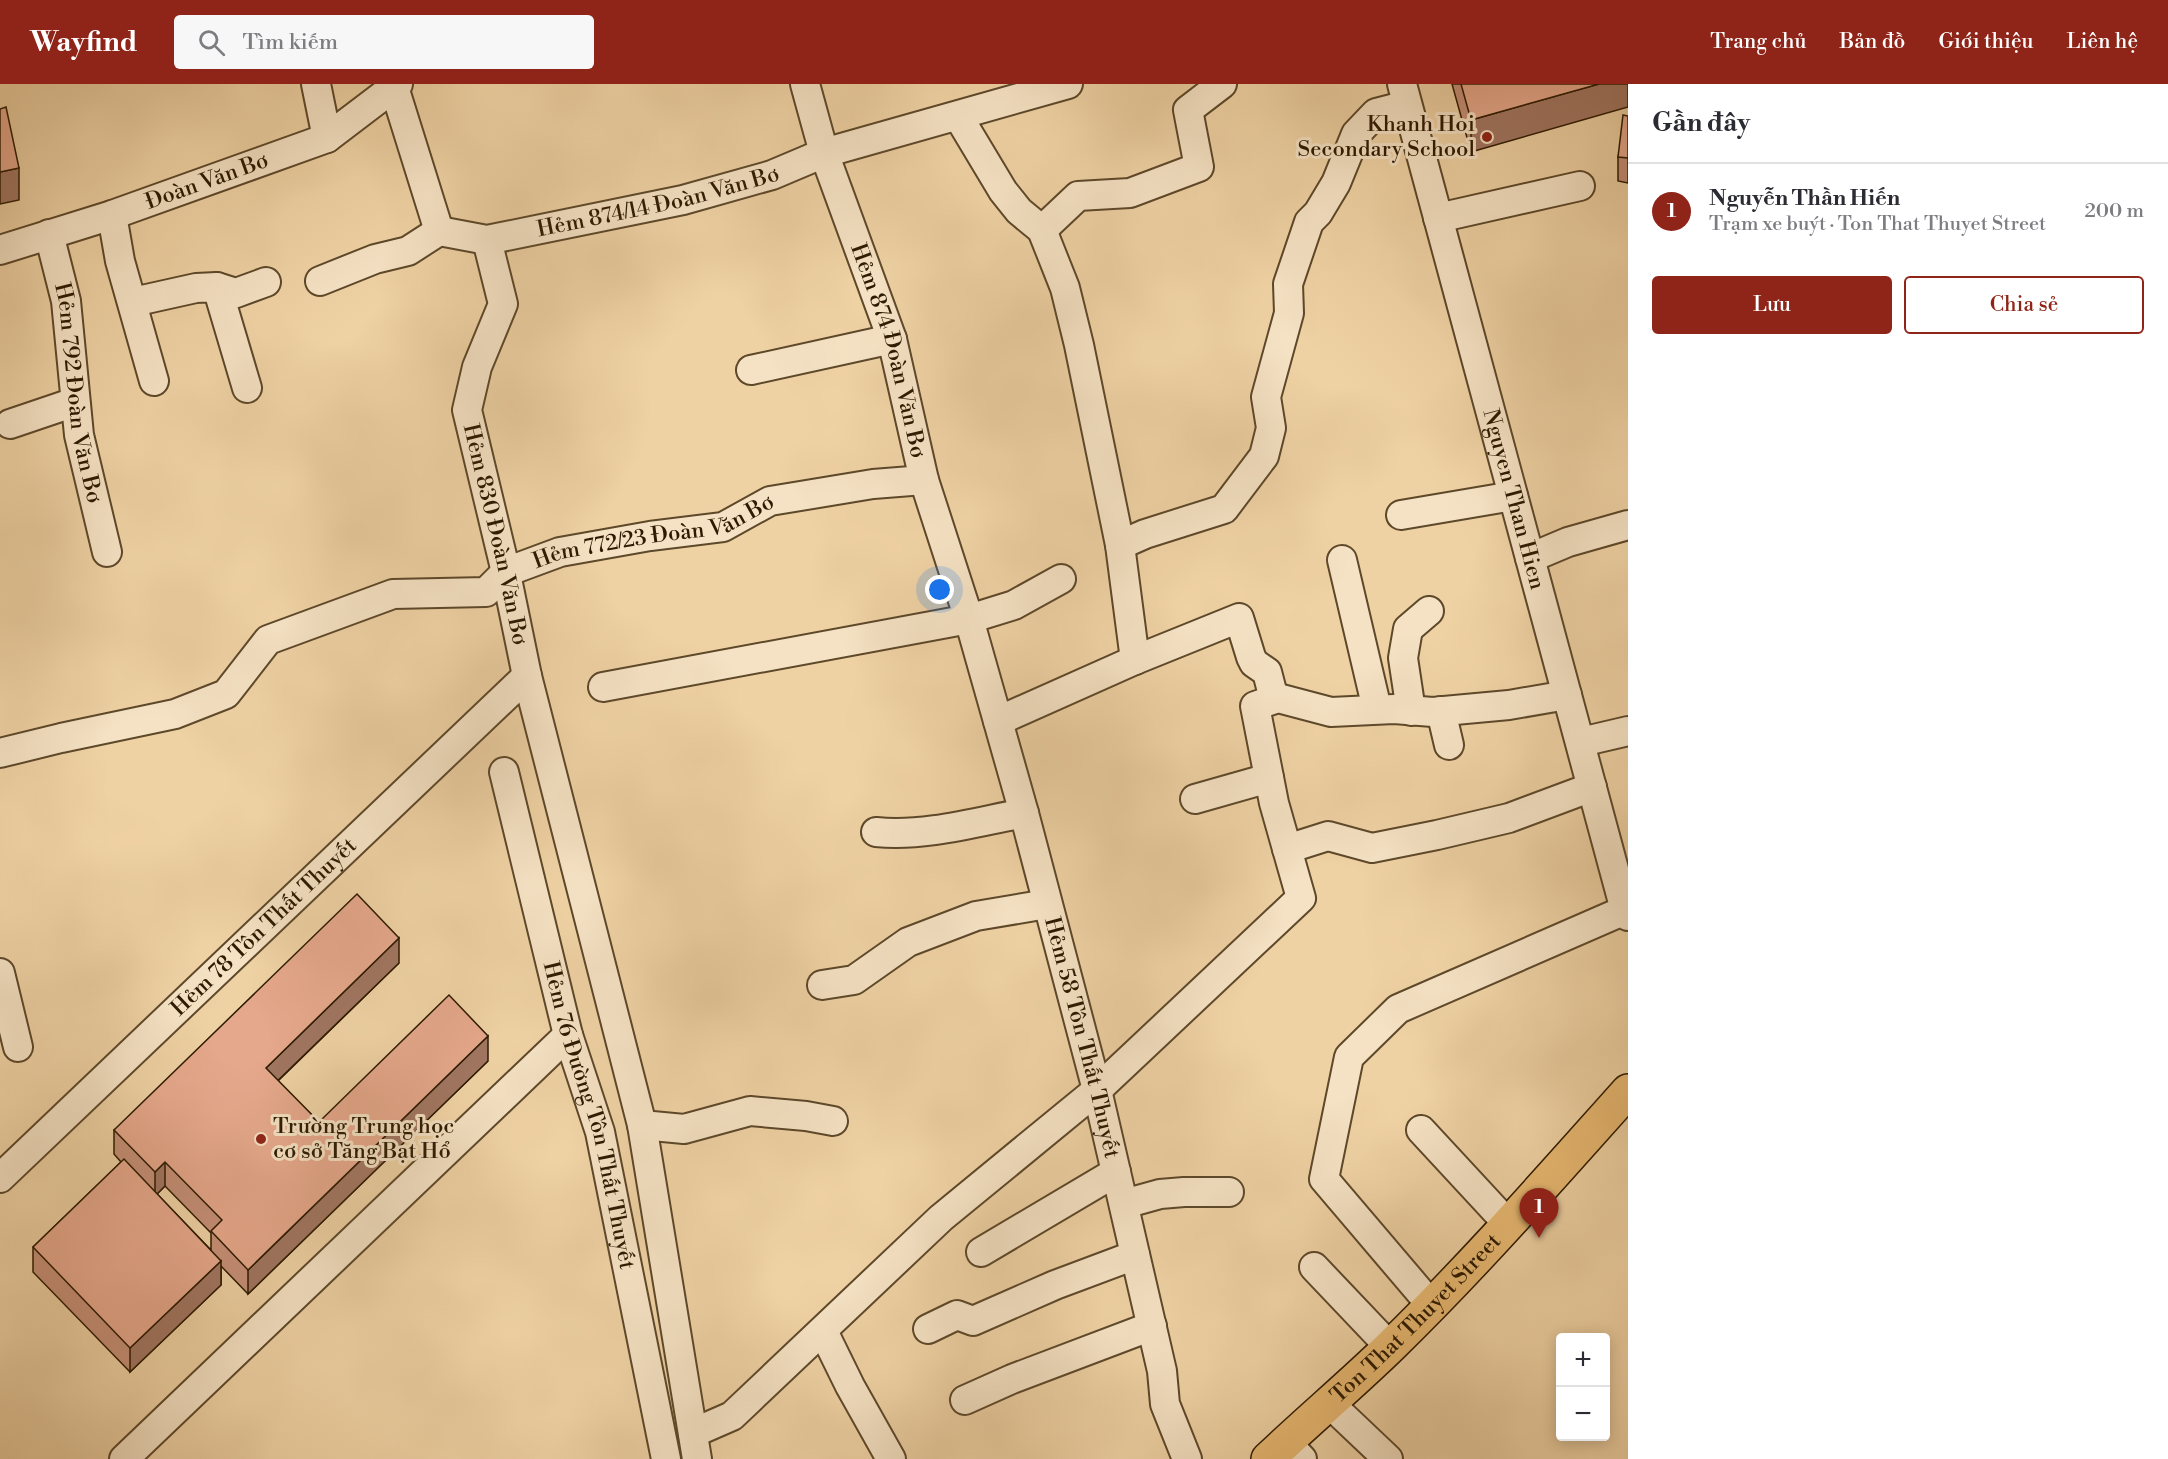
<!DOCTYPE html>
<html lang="vi">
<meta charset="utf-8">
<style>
body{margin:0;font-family:"Libre Bodoni",serif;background:#f7f7f7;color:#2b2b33}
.controls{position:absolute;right:18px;bottom:18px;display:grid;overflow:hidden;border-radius:6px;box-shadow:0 3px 15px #0003}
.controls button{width:54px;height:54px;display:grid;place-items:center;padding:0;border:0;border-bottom:2px solid #e1e1e2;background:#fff;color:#2b2b33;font:30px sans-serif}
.you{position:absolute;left:940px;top:506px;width:21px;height:21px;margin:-15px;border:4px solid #fff;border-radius:50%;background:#1a73e8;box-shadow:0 0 0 9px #1a73e833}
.badge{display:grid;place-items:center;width:39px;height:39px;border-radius:50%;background:#8f2418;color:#fff;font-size:20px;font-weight:700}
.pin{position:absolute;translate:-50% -50px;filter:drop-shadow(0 2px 3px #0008)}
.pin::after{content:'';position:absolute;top:32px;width:21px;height:18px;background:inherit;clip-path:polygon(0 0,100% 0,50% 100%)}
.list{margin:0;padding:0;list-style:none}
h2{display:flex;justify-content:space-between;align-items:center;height:78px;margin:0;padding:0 24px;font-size:26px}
h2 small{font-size:20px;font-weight:400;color:#7c7c81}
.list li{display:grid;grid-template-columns:39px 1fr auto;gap:18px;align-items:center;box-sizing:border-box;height:96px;padding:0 24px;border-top:2px solid #e1e1e2}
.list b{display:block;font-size:22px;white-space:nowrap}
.list p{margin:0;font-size:20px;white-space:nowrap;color:#7c7c81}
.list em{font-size:20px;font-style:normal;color:#7c7c81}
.actions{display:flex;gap:12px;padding:18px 24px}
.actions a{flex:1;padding:14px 0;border:2px solid #8f2418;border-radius:6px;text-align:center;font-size:21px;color:#8f2418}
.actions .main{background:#8f2418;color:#fff}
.icon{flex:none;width:33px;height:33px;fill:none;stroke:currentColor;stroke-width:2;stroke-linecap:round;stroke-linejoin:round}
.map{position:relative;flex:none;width:1628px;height:1375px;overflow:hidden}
header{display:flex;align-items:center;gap:36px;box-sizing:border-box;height:84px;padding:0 30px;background:#8f2418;color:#fff}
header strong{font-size:28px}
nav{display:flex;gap:33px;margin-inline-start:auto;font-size:21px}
.search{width:420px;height:54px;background:#f7f7f7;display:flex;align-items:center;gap:15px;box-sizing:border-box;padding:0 21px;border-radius:6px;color:#7c7c81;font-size:22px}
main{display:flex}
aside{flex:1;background:#fff}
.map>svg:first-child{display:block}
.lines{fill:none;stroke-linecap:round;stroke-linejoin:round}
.minor-casing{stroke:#5d482a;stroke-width:32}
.major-casing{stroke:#2c1a01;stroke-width:36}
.minor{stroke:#f5e2c4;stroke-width:28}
.major{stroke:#e8b972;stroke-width:33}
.wall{fill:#c69078;stroke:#2c1a01;stroke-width:1.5;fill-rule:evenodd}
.shaded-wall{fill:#a17662;stroke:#2c1a01;stroke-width:1.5}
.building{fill:#e6a88c;stroke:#2c1a01;stroke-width:1.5}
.poi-dot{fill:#8f2418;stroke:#f5e2c4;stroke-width:2}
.labels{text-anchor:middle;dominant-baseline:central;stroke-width:6;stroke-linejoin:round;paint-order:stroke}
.poi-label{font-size:22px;fill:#2c1a01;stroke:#f5e2c4;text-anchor:end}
.street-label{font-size:22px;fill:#2c1a01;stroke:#f5e2c4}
</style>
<header>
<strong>Wayfind</strong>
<div class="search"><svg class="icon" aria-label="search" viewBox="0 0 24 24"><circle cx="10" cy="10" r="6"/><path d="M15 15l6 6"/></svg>Tìm kiếm</div>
<nav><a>Trang chủ</a><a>Bản đồ</a><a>Giới thiệu</a><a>Liên hệ</a></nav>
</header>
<main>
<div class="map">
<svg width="1628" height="1375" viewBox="0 0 1628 1375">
<rect width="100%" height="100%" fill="#efd2a4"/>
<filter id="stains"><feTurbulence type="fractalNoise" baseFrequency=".00333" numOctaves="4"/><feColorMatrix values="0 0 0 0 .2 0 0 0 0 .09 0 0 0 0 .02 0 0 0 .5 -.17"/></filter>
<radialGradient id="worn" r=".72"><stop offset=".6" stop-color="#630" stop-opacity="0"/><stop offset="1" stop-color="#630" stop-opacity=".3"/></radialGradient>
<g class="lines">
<g class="minor-casing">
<g id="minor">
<path d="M 316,0 L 327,54"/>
<path id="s1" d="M 805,0 L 824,69 L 892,255 L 924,396 L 969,535 L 1024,729 L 1097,1006 L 1162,1287 L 1165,1320 L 1187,1375"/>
<path id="s2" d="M 1402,0 L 1625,826 L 1628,832"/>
<path d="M 394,3 L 439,147"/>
<path d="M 958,32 L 1003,107 L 1019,127 L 1042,146 L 1065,204 L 1079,261 L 1120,461 L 1135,576"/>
<path d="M 112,131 L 120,177 L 154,297"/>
<path d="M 1438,134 L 1580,102"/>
<path d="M 1042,146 L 1078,112 L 1130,109 L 1199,83 L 1188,26 L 1222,0"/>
<path id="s3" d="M 439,147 L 487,156 L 683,116 L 772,91 L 824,69 L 1068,0"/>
<path id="s4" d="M 49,150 L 66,217 L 79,351 L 107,468"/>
<path id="s5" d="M 487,156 L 503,220 L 477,283 L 467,326 L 504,480 L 527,592 L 642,1041 L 697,1375"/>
<path id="s6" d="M 0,166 L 112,131 L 327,54 L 398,0"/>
<path d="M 320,197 L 375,175 L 408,167 L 439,147"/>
<path d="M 217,203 L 236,209 L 266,198"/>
<path d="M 133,218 L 196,204 L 217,203 L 247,304"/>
<path d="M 751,286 L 892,255"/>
<path d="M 10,340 L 75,318"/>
<path d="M 1401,431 L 1513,412"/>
<path d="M 1120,461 L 1145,450 L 1224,425 L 1264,372 L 1271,344 L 1266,313 L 1289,229 L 1288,200 L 1309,138 L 1318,129 L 1336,99 L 1356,50 L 1376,29 L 1407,21"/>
<path d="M 1530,474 L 1568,458 L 1628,441"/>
<path d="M 1342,476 L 1377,625"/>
<path d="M 603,603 L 969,535 L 1014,521 L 1061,495"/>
<path d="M 1411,627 L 1403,574 L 1408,545 L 1429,527"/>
<path d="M 1441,627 L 1449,661"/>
<path d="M 998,637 L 1135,576 L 1239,534 L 1251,573 L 1254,579 L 1267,588 L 1274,615"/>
<path d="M 1581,658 L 1628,647"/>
<path id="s7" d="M 0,669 L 61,654 L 175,630 L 226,610 L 268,556 L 393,510 L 486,508 L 506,488 L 560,468 L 650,452 L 723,443 L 770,417 L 873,400 L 924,396"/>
<path id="s8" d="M 504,688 L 568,951 L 600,1048 L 666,1375"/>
<path d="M 1195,715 L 1269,694"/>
<path d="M 876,748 C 925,753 976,738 1024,729"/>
<path d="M 1287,765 L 1328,752 L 1372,764 L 1437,751 L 1509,734 L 1592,703"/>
<path d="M 0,889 L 18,963"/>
<path d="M 822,901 L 854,896 L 908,858 L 976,832 L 1047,820"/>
<path d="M 642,1041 L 684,1045 L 750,1027 L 806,1032 L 833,1037"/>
<path d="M 1421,1046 L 1509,1141"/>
<path id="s9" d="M 0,1094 L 527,592"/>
<path d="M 1124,1120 L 1160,1110 L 1184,1108 L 1229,1108"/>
<path d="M 981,1168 L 1116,1088"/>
<path d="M 1314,1183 L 1390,1263"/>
<path d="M 1432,1222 L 1324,1095 L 1349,973 L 1398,925 L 1625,826"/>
<path d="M 928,1245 L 957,1231 L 973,1237 L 1055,1201 L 1135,1171"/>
<path d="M 823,1247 L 850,1302 L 891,1375"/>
<path d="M 965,1316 L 1012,1295 L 1152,1242"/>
<path d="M 1329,1319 L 1388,1375"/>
<path d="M 693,1349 L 732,1332 L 941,1134 L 1097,1006 L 1301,814 L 1274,719 L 1255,622 L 1278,614 L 1331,628 L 1394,625 L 1433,628 L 1509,621 L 1567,611"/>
<path d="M 1286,1358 L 1302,1375"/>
<path d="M 124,1375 L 568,951"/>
</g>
</g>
<g class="major-casing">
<g id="major">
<path id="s10" d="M 1268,1375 C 1309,1336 1352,1300 1392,1261 C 1475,1180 1551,1093 1628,1007"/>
</g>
</g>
<use href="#minor" class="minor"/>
<use href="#major" class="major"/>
</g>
<path class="wall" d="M 1452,0 L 1628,0 L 1471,68 Z
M 1628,32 L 1628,99 L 1618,97 L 1618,73 Z
M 399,879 L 278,997 L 319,1038 L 488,977 L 248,1210 L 221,1182 L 221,1201 L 130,1288 L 33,1188 L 33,1163 L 121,1078 L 114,1070 L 114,1046 ZM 165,1102 L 211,1149 L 211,1166 L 157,1110 Z"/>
<path class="shaded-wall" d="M 1599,0 L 1628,0 L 1628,23 L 1471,68 L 1471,36 Z
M 19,84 L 19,116 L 0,120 L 0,88 Z
M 399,854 L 399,879 L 266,1008 L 266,984 Z
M 488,952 L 488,977 L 248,1210 L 248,1186 Z
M 165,1078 L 165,1102 L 155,1112 L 155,1088 Z
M 221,1177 L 221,1201 L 130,1288 L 130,1264 Z"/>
<path class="building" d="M 1461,0 L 1599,0 L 1471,36 Z
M 6,23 L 19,84 L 0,88 L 0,25 Z
M 1623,31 L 1628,32 L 1628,74 L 1618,73 Z
M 357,810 L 399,854 L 266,984 L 319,1038 L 449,911 L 488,952 L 248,1186 L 211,1147 L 222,1136 L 165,1078 L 155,1088 L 114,1046 Z
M 124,1075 L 221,1177 L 130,1264 L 33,1163 Z"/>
<g class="poi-dot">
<circle cx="1487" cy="53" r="6"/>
<circle cx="261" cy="1055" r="6"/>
</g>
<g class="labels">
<g class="poi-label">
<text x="1475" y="40">Khanh Hoi<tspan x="1475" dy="25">Secondary School</tspan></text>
<text x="273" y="1042" text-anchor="start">Trường Trung học<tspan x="273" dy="25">cơ sở Tăng Bạt Hổ</tspan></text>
</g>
<g class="street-label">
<text stroke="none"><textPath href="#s6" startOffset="218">Đoàn Văn Bơ</textPath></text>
<text stroke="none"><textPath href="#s3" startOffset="224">Hẻm 874/14 Đoàn Văn Bơ</textPath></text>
<text stroke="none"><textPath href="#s1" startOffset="280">Hẻm 874 Đoàn Văn Bơ</textPath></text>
<text stroke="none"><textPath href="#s4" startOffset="162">Hẻm 792 Đoàn Văn Bơ</textPath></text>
<text stroke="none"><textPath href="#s2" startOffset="430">Nguyen Than Hien</textPath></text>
<text stroke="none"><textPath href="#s7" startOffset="711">Hẻm 772/23 Đoàn Văn Bơ</textPath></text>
<text stroke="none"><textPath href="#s5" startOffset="306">Hẻm 830 Đoàn Văn Bơ</textPath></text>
<text stroke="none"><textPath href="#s9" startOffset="364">Hẻm 78 Tôn Thất Thuyết</textPath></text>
<text stroke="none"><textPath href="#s1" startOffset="994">Hẻm 58 Tôn Thất Thuyết</textPath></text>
<text stroke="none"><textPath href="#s8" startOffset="354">Hẻm 76 Đường Tôn Thất Thuyết</textPath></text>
<text stroke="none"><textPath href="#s10" startOffset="204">Ton That Thuyet Street</textPath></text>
</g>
</g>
<rect width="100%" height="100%" filter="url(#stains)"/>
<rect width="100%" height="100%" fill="url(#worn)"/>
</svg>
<div class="controls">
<button>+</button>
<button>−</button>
</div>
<div class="you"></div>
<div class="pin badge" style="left:1539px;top:1154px">1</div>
</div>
<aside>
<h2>Gần đây<small></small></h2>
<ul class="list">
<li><span class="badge">1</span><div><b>Nguyễn Thần Hiến</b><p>Trạm xe buýt · Ton That Thuyet Street</p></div><em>200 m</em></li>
</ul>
<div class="actions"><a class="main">Lưu</a><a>Chia sẻ</a></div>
</aside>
</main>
